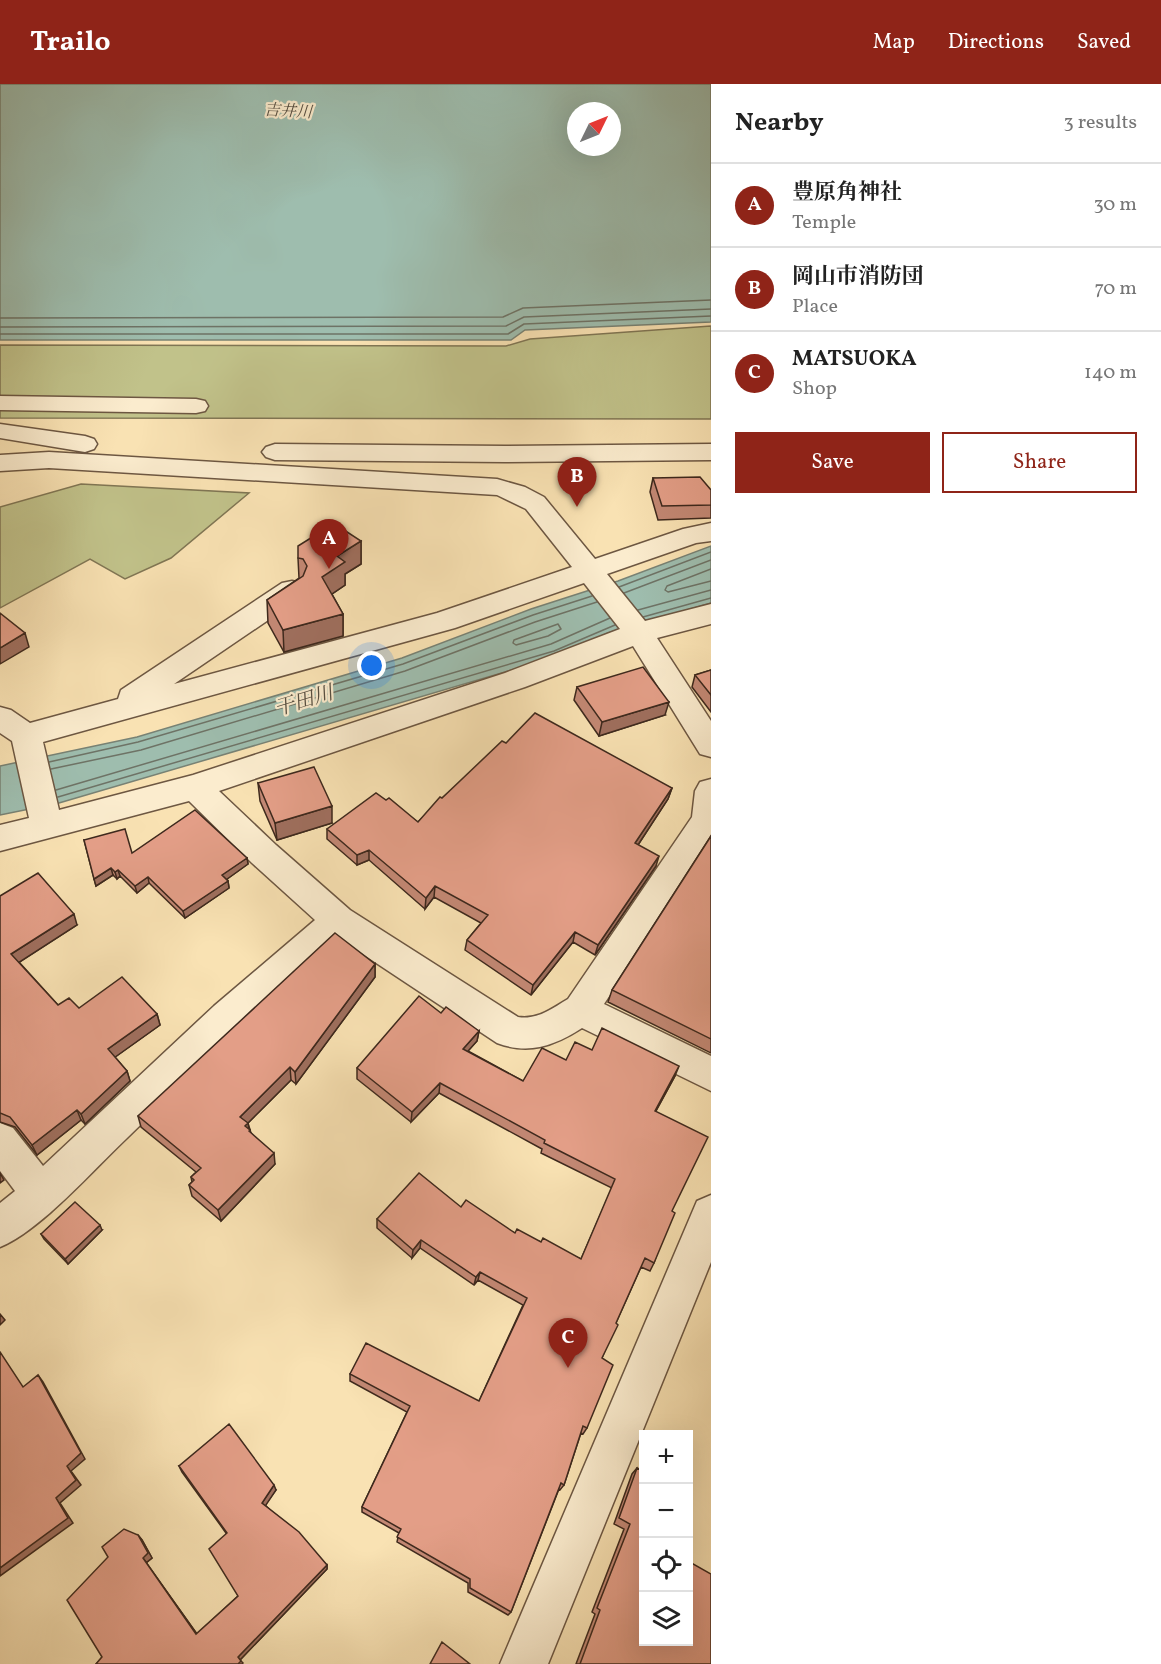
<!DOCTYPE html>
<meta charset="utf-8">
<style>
body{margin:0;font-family:Vollkorn,"Noto Serif JP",serif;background:#f6f6f6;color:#222}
.controls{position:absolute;right:18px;bottom:18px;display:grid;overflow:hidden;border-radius:0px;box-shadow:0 6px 24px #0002}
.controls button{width:54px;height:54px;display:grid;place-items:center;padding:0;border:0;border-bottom:2px solid #e0e0e0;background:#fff;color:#222;font:30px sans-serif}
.compass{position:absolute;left:567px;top:18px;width:54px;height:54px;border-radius:50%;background:#fff;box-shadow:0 6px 24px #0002;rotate:47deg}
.you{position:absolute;left:372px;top:582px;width:21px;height:21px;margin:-15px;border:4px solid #fff;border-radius:50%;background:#1a73e8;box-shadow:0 0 0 9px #1a73e833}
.badge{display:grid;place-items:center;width:39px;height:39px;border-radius:50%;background:#8f2418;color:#fff;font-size:20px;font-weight:700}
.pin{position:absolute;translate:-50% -50px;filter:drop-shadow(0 2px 3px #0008)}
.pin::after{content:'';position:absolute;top:32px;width:21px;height:18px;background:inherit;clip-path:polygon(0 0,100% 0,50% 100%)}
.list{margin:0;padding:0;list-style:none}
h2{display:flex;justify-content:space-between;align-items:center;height:78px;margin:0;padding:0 24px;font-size:26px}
h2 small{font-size:20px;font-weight:400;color:#767676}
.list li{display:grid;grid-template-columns:39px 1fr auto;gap:18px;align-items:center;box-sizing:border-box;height:84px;padding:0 24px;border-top:2px solid #e0e0e0}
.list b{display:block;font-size:22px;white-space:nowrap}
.list p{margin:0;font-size:20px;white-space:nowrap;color:#767676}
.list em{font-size:20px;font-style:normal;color:#767676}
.actions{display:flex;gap:12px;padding:18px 24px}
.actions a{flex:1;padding:14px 0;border:2px solid #8f2418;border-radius:0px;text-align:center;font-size:21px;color:#8f2418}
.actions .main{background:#8f2418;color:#fff}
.icon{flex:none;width:33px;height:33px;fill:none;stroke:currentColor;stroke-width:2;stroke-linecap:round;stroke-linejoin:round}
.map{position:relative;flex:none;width:711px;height:1580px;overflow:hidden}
header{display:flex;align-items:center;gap:36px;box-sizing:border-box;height:84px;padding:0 30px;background:#8f2418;color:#fff}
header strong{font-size:28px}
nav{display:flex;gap:33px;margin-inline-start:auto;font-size:21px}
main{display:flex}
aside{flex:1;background:#fff}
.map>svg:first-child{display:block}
.green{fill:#c1c28a;stroke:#807654;stroke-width:1.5}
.water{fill:#9ebdae;stroke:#788274;stroke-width:1.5;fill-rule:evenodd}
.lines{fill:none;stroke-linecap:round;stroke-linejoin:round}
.shore{stroke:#6e7366;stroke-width:1.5}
.minor-casing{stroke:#6d5742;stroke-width:3}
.minor{fill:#fbecce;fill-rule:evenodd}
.wall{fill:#c38874;stroke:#3e291d;stroke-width:1.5}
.shaded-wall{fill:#9f6f5e;stroke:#3e291d;stroke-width:1.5}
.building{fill:#e39e87;stroke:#3e291d;stroke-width:1.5}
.labels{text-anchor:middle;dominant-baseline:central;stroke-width:4.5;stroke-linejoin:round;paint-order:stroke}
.far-water-label{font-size:16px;font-style:italic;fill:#564e41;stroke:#fbecce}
.water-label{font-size:20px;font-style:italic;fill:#564e41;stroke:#fbecce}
</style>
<header>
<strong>Trailo</strong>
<nav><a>Map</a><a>Directions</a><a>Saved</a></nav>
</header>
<main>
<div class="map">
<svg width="711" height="1580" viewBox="0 0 711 1580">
<rect width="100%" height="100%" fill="#f9e2b3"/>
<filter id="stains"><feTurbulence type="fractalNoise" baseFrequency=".00333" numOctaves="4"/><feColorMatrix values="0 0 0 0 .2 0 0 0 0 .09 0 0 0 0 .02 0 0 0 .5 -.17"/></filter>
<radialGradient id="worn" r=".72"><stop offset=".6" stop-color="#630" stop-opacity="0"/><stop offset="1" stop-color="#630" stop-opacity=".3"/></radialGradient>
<path class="green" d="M 711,242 L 711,335 L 0,334 L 0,261 L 506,262 L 530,255 Z
M 81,400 L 249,409 L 171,474 L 125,495 L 90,475 L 0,524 L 0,423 Z"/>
<path class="water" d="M 0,0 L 711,0 L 711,238 L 525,246 L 511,256 L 0,256 ZM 576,27 L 612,27 L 612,63 L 576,63 Z
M 711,462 L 711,519 L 608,549 L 556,573 L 59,719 L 0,731 L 0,682 L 137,653 L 402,574 L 531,525 L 618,497 Z"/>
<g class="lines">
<path class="shore" d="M 0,234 L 503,233 L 523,224 L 711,216
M 0,243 L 506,242 L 524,233 L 711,225
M 0,250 L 508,250 L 524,240 L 711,232
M 711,485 L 667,502 L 665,506 L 668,508 L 711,497
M 619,503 L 711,468
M 624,509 L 711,476
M 638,526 L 711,506
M 643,533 L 711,514
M 558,540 L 561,545 L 548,552 L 516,561 L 513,559 L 514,556 Z
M 49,678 L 138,658 L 403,580 L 533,531 L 592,512
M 51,685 L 141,666 L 405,587 L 535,538 L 597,518
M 56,706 L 551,560 L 610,534
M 58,713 L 554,567 L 615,541"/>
<g class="minor-casing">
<path id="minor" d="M 0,312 L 196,315 L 205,317 L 208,322 L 205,327 L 196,329 L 0,326 Z
M 0,340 L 85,352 L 94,355 L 97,360 L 94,365 L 85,368 L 0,354 Z
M 275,360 L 505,362 L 711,360 L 711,376 L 505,378 L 275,376 L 266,373 L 262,368 L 266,363 Z
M 49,368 L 497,395 L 525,403 L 544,413 L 595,475 L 683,445 L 711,439 L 711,457 L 696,459 L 607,490 L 645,537 L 711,520 L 711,540 L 657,554 L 711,637 L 711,673 L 700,670 L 633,562 L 525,603 L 219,707 L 276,761 L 350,826 L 518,933 C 538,936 551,925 568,915 L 692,733 L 695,707 L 700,698 L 711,695 L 711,757 L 604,920 L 711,972 L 711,1007 L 582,944 C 554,962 529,971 497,959 L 340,855 C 267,920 196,986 127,1054 C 94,1085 40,1147 0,1163 L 0,1119 L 15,1107 L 0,1087 L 0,1039 L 13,1044 L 43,1082 L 214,922 L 315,836 L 252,779 L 189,717 L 0,767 L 0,741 L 29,734 L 12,657 L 0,649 L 0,623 L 11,626 L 30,639 L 118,615 L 121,606 L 282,499 L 292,497 L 302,499 L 306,506 L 302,513 L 174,600 L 437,529 L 572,483 L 526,425 L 497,411 L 49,384 L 0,387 L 0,371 ZM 584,499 L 620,545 L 505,589 L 193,691 L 59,726 L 43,658 L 455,544 Z
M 711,1111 L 711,1178 L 548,1580 L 500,1580 L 697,1117 Z"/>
</g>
<use href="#minor" class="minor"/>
</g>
<path class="wall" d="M 653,394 L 711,406 L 711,434 L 658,436 L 650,408 Z
M 361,457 L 361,480 L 345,490 L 345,501 L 332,510 L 343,530 L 343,552 L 284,568 L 268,539 L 267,516 L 299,494 L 298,474 Z
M 711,586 L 711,628 L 692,603 L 695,591 Z
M 577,603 L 665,631 L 599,652 L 574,616 Z
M 506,659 L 672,704 L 668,715 L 638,761 L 656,782 L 595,871 L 573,858 L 531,911 L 465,866 L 467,856 L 481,839 L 434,813 L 425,825 L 369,776 L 357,781 L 327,755 L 327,745 L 386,716 L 418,738 L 442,714 Z
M 258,699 L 332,739 L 277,756 L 260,717 Z
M 711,752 L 711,969 L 608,918 L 612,906 Z
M 84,756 L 132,769 L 247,774 L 248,780 L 227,795 L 228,797 L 229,804 L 185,834 L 149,799 L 137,809 L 120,792 L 117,795 L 113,791 L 96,802 Z
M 0,812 L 77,841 L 19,878 L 58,921 L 79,924 L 157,930 L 160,941 L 115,973 L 127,987 L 130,997 L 85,1040 L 81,1036 L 37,1071 L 15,1043 L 0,1038 Z
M 375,880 L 375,893 L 296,1000 L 291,996 L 248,1039 L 251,1049 L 275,1080 L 221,1137 L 192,1112 L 189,1101 L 192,1098 L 191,1093 L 196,1088 L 141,1043 L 138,1032 Z
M 441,929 L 479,947 L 477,957 L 468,967 L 523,997 L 566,976 L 592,966 L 675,992 L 656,1027 L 672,1127 L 654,1179 L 650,1187 L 641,1183 L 616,1239 L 602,1274 L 587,1344 L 583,1350 L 581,1349 L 564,1401 L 560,1406 L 559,1405 L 511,1528 L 508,1531 L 468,1508 L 468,1499 L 397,1458 L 399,1449 L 362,1428 L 362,1423 L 407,1328 L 350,1297 L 350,1290 L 479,1317 L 523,1221 L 478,1196 L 474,1201 L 420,1164 L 412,1174 L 377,1144 L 377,1135 L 461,1123 L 515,1149 L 541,1158 L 581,1175 L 612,1104 L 541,1069 L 542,1065 L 439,1009 L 411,1038 L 357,995 L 357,984 Z
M 102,1146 L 68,1180 L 44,1155 L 41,1150 Z
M 179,1382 L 276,1406 L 265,1421 L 327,1481 L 327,1485 L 240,1576 L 243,1579 L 242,1580 L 96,1580 L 102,1573 L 138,1451 L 142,1456 L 152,1474 L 146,1479 L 197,1550 L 238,1512 L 226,1449 L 182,1388 Z
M 637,1384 L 711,1580 L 576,1580 L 595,1530 L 592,1528 L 624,1445 L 614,1440 L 632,1390 Z"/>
<path class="shaded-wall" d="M 361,457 L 361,480 L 345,490 L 345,501 L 323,516 L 322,493 L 337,472 Z
M 343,530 L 343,552 L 284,568 L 283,546 Z
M 25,549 L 29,563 L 0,580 L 0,564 Z
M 669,618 L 665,631 L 599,652 L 602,638 Z
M 672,704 L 668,715 L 632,770 L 635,759 Z
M 332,722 L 332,739 L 277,756 L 275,739 Z
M 369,766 L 369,776 L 357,781 L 357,771 Z
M 659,772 L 656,782 L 595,871 L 598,861 Z
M 247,774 L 248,780 L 223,798 L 222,791 Z
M 111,784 L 113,791 L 96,802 L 94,795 Z
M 118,786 L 120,792 L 117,795 L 115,788 Z
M 148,793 L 149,799 L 137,809 L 135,802 Z
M 228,797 L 229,804 L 185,834 L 183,827 Z
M 435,802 L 434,813 L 425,825 L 426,814 Z
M 74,830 L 77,841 L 15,881 L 11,870 Z
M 575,848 L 573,858 L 531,911 L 533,901 Z
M 375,880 L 375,893 L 296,1000 L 295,988 Z
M 157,930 L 160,941 L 111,976 L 108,965 Z
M 479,947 L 477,957 L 461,975 L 463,965 Z
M 679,982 L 675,992 L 651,1036 L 655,1027 Z
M 290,983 L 291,996 L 248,1039 L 249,1047 L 250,1046 L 252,1057 L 240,1033 Z
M 127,987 L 130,997 L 85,1040 L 81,1030 Z
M 440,999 L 439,1009 L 411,1038 L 412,1028 Z
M 77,1026 L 81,1036 L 37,1071 L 32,1061 Z
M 274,1069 L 275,1080 L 221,1137 L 218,1126 Z
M 0,1089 L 4,1096 L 0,1099 Z
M 100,1141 L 102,1146 L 68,1180 L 65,1175 Z
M 421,1156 L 420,1164 L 412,1174 L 413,1166 Z
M 480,1188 L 478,1196 L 474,1201 L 476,1193 Z
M 0,1230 L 5,1236 L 0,1241 Z
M 38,1291 L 43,1298 L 85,1375 L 71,1387 L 81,1401 L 60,1419 L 73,1439 L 0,1492 L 0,1484 L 56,1414 L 67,1382 Z
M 274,1401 L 276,1406 L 264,1424 L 262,1419 Z
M 138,1451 L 142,1456 L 152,1474 L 146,1479 L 199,1553 L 143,1474 Z
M 327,1481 L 327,1485 L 240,1576 L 238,1573 Z"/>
<path class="building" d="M 700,393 L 711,406 L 711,421 L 662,422 L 653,394 Z
M 330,442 L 338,442 L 361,457 L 337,472 L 345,478 L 322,493 L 343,530 L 283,546 L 267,516 L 303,492 L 307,482 L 303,475 L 298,474 L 298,462 Z
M 0,529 L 25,549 L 0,564 Z
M 643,583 L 669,618 L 602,638 L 577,603 Z
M 711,586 L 711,611 L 695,591 Z
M 535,629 L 672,704 L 635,759 L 659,772 L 598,861 L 575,848 L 533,901 L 467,856 L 488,831 L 435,802 L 426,814 L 369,766 L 357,771 L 327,745 L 376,709 L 386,716 L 389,714 L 418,738 L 440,713 L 442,714 L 502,657 L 506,659 Z
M 314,683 L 332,722 L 275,739 L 258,699 Z
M 195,726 L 247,774 L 222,791 L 228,797 L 183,827 L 148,793 L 135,802 L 118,786 L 115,788 L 111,784 L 94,795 L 84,756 L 125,745 L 132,769 Z
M 711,752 L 711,955 L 612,906 Z
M 38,789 L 74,830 L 11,870 L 58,921 L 69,914 L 79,924 L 122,893 L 157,930 L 108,965 L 127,987 L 81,1030 L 77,1026 L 32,1061 L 10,1033 L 0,1029 L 0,812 Z
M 335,849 L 375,880 L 295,988 L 290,983 L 240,1033 L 248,1039 L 245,1042 L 250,1046 L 249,1047 L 274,1069 L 218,1126 L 189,1101 L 194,1096 L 191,1093 L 201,1084 L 138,1032 Z
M 419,912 L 441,929 L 446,923 L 479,947 L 463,965 L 523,997 L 542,964 L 566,976 L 575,958 L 592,966 L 602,944 L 679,982 L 655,1027 L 708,1053 L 672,1127 L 675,1129 L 654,1179 L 645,1174 L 616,1239 L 618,1241 L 602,1274 L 613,1281 L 587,1344 L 583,1342 L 564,1401 L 561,1399 L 511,1528 L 470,1504 L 470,1495 L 397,1453 L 401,1445 L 362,1423 L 410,1322 L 350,1290 L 366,1259 L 479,1317 L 527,1214 L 480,1188 L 476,1193 L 421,1156 L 413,1166 L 377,1135 L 419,1089 L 461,1123 L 466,1116 L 515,1149 L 517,1145 L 541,1158 L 543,1154 L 581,1175 L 615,1095 L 544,1059 L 545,1056 L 440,999 L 412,1028 L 357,984 Z
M 75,1118 L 100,1141 L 65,1175 L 41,1150 Z
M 0,1268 L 23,1303 L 38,1291 L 81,1369 L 67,1382 L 76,1396 L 56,1414 L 68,1434 L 0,1484 Z
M 229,1340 L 274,1401 L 262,1419 L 299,1448 L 327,1481 L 238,1573 L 241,1577 L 238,1580 L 96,1580 L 102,1573 L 67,1516 L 108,1473 L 102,1463 L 124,1445 L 138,1451 L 148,1469 L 143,1474 L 196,1550 L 238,1512 L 209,1465 L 227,1449 L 179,1382 Z
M 637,1384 L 644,1387 L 644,1557 L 688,1557 L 688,1477 L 711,1490 L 711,1580 L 580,1580 L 600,1526 L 597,1524 L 630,1440 L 619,1434 Z
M 688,1411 L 692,1413 L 688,1425 Z
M 442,1558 L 470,1580 L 430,1580 Z"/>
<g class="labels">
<g class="far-water-label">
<text transform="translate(288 28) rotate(3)">吉井川</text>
</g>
<g class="water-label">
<text transform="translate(304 618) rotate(-17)">干田川</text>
</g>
</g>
<rect width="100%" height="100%" filter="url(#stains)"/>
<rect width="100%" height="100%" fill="url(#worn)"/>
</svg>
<div class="controls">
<button>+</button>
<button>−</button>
<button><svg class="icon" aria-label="locate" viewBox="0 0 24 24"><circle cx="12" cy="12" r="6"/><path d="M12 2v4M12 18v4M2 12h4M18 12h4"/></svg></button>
<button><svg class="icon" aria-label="layers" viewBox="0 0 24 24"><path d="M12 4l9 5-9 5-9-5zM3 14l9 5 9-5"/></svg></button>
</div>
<svg class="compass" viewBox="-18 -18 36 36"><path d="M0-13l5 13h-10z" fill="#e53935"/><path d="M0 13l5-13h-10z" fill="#767676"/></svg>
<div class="you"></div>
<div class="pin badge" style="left:329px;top:485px">A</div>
<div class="pin badge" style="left:577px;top:423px">B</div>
<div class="pin badge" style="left:568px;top:1284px">C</div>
</div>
<aside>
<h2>Nearby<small>3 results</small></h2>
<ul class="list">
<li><span class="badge">A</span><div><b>豊原角神社</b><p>Temple</p></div><em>30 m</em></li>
<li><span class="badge">B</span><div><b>岡山市消防団</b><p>Place</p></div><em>70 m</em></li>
<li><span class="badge">C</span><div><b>MATSUOKA</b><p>Shop</p></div><em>140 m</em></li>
</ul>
<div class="actions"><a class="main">Save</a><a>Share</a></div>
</aside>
</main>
